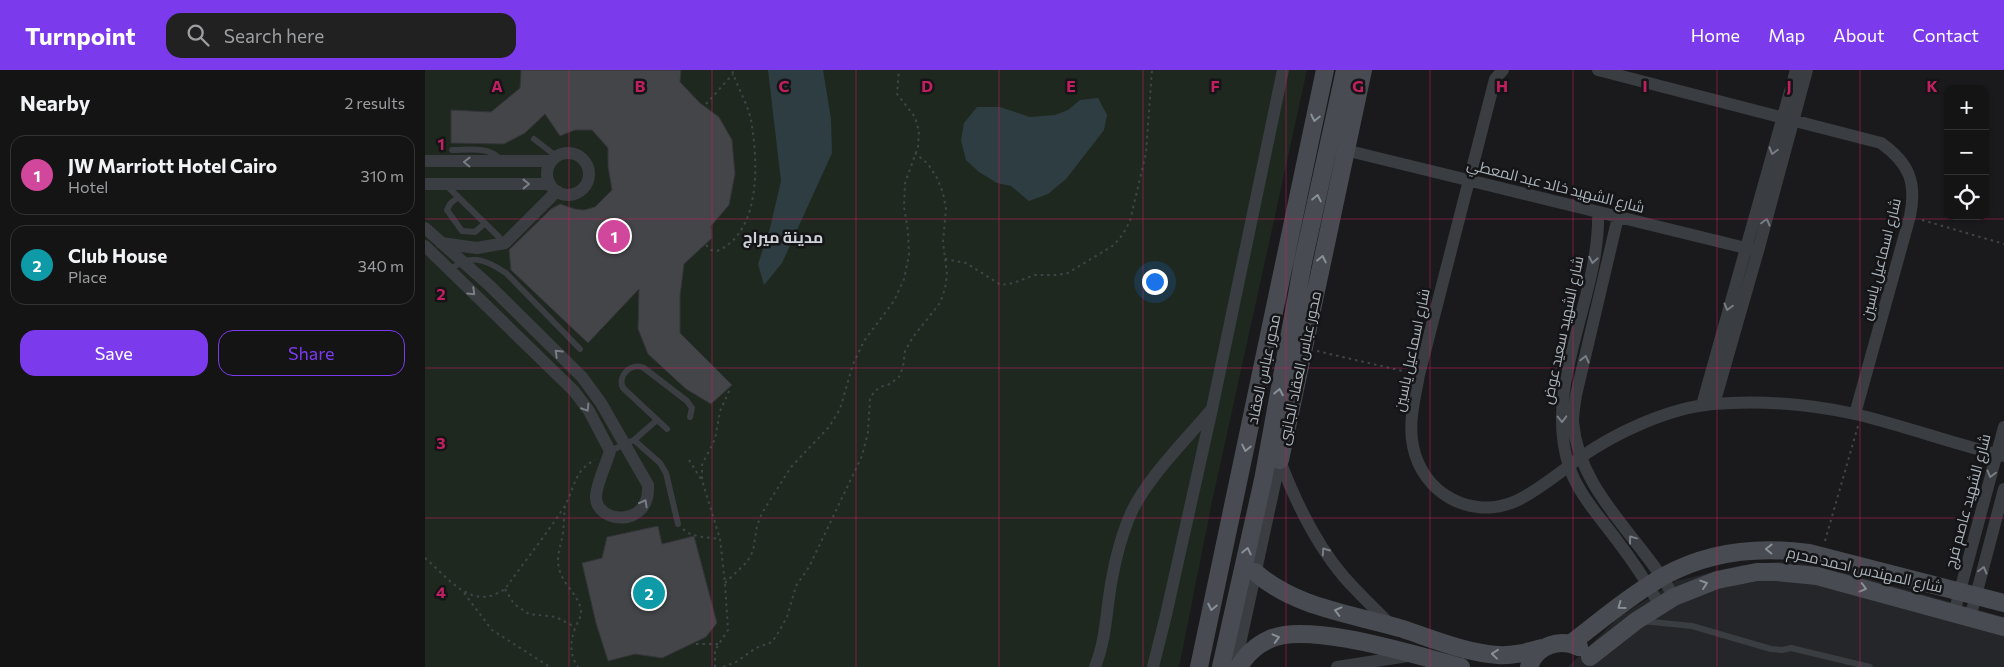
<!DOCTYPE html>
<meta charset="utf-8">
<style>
body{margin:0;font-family:Commissioner,Cairo,sans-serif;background:#212122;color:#f1f3f6}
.controls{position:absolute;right:15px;top:15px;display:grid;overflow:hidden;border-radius:10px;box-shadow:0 1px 4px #0004}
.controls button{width:45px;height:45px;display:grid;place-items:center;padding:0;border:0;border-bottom:1px solid #333334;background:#141415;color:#f1f3f6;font:25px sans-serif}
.you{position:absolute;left:729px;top:211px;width:18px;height:18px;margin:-12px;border:4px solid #fff;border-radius:50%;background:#1a73e8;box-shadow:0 0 0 8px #1a73e833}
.badge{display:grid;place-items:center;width:32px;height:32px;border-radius:50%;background:#7c3aed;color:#fff;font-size:16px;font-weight:700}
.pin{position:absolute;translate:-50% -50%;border:2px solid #fff;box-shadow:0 1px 5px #0006}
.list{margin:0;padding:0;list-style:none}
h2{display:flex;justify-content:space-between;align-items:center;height:65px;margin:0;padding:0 20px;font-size:21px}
h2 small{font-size:16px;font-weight:400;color:#9d9ea0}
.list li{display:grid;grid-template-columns:32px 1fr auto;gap:15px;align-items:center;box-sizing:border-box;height:80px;margin:0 10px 10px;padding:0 10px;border:1px solid #333334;border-radius:15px}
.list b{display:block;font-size:19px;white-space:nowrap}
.list p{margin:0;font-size:16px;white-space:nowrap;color:#9d9ea0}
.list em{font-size:16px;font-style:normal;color:#9d9ea0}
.actions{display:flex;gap:10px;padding:15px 20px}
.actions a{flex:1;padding:11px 0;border:1px solid #7c3aed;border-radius:15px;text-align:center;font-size:18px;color:#7c3aed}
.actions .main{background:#7c3aed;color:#fff}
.icon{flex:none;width:28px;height:28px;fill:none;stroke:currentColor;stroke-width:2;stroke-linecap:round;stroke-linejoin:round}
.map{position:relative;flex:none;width:1579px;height:597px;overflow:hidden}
header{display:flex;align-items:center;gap:30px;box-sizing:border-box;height:70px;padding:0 25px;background:#7c3aed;color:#fff}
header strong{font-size:24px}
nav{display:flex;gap:28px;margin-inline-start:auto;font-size:18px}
.search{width:350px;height:45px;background:#212122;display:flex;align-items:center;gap:12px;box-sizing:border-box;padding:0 18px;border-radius:15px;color:#9d9ea0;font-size:19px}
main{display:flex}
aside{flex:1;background:#141415}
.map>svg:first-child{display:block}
.built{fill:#252629}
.green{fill:#1f281f}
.water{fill:#2e3d41}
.building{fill:#444549;stroke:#333438}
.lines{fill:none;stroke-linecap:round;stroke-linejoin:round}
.path{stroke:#404448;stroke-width:2;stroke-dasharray:2.5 4;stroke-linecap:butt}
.lane{stroke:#3a3d41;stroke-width:6}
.street{stroke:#3a3d41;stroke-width:12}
.secondary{stroke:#484c52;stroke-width:18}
.oneway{stroke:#889097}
.oneway2{stroke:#787e85}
.grid{fill:none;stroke:#c12060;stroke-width:1;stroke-opacity:0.55}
.labels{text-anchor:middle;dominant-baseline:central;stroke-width:5;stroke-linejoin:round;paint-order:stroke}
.street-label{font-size:15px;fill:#abb4bc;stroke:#151517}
.neighbourhood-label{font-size:16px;font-weight:bold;fill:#cdd2d8;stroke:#151517}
.grid-label{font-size:16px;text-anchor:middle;font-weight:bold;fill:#c12060;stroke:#151517;stroke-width:5;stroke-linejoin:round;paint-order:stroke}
</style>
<header>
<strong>Turnpoint</strong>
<div class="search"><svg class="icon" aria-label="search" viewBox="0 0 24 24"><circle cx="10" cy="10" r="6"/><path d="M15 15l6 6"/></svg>Search here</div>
<nav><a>Home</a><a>Map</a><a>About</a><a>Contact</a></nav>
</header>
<main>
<aside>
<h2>Nearby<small>2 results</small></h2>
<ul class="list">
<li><span class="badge" style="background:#d1479c">1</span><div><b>JW Marriott Hotel Cairo</b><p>Hotel</p></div><em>310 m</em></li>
<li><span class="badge" style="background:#0f9aa8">2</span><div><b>Club House</b><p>Place</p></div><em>340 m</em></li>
</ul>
<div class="actions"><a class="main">Save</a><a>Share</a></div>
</aside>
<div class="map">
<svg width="1579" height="597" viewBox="0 0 1579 597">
<rect width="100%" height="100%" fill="#1a1a1c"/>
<path class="built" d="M 1365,491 L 1405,498 L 1579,547 L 1579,597 L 1143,597 L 1194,547 L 1251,511 L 1317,495 Z"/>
<path class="green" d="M 0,0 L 882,0 L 787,432 L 754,597 L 0,597 Z"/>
<path class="water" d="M 343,0 L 398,0 L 406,49 L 407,83 L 357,193 L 339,215 L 333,194 L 345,158 L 356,111 Z
M 673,28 L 682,45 L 679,60 L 641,109 L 623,124 L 604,131 L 586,116 L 572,113 L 554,102 L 541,90 L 536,70 L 539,53 L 552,37 L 575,37 L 605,47 L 630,45 L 643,40 L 655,30 Z"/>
<path class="building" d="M 96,0 L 256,0 L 255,12 L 275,33 L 294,47 L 307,70 L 310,104 L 304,135 L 286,156 L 287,168 L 259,194 L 255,226 L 255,263 L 307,315 L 286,334 L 261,319 L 223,284 L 213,259 L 214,219 L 163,273 L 86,200 L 84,180 L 126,139 L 135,134 L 150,139 L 159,140 L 170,137 L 187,120 L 183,96 L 183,78 L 167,60 L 150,60 L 135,66 L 120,44 L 100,63 L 79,74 L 26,73 L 26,40 L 66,42 L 95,18 Z
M 233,456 L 237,474 L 269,466 L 292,553 L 281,567 L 237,588 L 210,584 L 183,591 L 171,553 L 157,493 L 177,488 L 182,467 Z"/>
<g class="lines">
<path class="path" d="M 281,34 L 308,4
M 1497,150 L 1579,174
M 281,175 L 286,180 L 292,181 C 337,162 333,90 326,50 C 322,32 312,17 307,0
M 520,189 L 541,193 L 576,215 L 588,213 L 610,205 L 633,205 L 643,203 L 689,175 L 698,164 L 705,151 L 721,83 L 727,0
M 892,281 L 982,302
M 264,390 L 276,409
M 140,436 C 139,445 139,454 138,463 C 136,475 131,486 134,498 C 137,515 155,525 156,542 C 156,548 153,551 151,556 C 145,570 144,585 153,597
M 258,459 C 267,468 283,467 295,469
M 1400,471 L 1433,356
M 0,488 C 18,503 39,532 65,526 C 70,525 75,522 80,519 C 99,492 121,465 139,437 C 150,419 148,401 170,390
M 300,513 L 322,492 L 328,481 L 332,456 L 337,443 L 366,397 L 404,357 L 415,339 L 428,294 L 439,271 L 469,231 L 479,209 L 484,185 L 483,161 L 479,137 L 480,113 L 493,77 L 494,62 L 490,47 L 472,24 L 474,0
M 80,519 L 89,534 L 104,544 L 131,547 L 150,557
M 39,523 L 67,560 L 125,597
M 271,574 L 293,574
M 290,597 L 290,580 L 303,560 L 300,513 L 295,469 L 277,410 L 277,395 L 290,369 L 295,341 L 305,319
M 298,597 L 311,592 L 331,578 L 347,572 L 353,563 L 362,547 L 371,516 L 384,497 L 437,386 L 443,362 L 445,329 L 449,322 L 455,317 L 465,314 L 474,307 L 478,297 L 480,281 L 488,267 L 515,233 L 520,219 L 522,204 L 518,172 L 521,139 L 518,123 L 512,108 L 503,94 L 490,83"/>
<path class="lane" d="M 109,69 L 131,86
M 27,80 C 44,80 63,76 75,89
M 21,115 L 80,173
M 33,127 L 25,134 L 22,140 L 37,161 L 50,162 L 59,154
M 25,200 C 45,183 60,189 81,203 L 155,279
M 242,359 L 198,318 C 192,305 207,292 219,298 L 262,331 L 267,338 L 265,347
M 209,370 L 235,393 L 241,403 L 253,454
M 185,381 L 209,370 L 232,350
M 1217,551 L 1267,556 L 1346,579 L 1357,580 L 1366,578 L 1445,597"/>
<path class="street" d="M 1078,0 L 1070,9 L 994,305 C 990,328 983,352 988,376 C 997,423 1046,451 1091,431 C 1110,423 1138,400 1156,387 C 1192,362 1244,338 1288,334 C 1336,330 1384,334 1430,344 C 1480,356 1529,374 1579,386
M 1173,0 L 1456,73 C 1484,93 1492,112 1485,146 L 1430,344
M 920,80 L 1333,181
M122 104a21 21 0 1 1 42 0a21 21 0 1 1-42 0Z
M 0,91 L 126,91
M 0,114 L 125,114
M 1173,142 C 1176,225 1117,315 1144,396 C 1153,424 1174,446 1191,469 C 1207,490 1222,512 1235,536
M 1193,147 L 1151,325 C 1150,333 1148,343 1148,352 C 1154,423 1217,468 1249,527
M 0,158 L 65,216 L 157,307 L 176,333 L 223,415 C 226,459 170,454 171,426 C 172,412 181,395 185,381 L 164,341 L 149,321 L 0,176
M 16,173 L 52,178 L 80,173 L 132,121
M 1289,334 L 1333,181 L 1382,0
M 1277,335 L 1371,0
M 855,391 C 871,433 890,473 919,507 C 934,524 951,540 967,556
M 1529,543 L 1579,357
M 1545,548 L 1579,419
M 670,597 C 681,570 681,543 686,514 C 690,491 697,463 707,441 C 724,406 760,371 785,341
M 728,597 L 741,545 L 787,339 L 858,0
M 810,597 L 855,390
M 912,597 L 983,586"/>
<path class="secondary" d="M 855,390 L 938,0
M 830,502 C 870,538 928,544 978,559 C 1008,569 1041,583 1073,585 C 1089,586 1102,582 1117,578
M 1145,574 C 1174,552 1207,524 1239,506 C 1284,481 1333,476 1384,483 L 1579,533
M 1165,587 L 1211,551 L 1249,527 L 1292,510 L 1332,502 L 1352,502 L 1392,506 L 1579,557
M 774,597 L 900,0
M 796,597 L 838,410 L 878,192 L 920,0
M 814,597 C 821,584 832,575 845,569 C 884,551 993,586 1036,597
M 1104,597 C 1111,575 1135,568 1154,577"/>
</g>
<defs><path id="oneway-chevron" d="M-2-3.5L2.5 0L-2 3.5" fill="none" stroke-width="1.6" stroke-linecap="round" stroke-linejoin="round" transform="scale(1.25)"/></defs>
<g class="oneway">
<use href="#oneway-chevron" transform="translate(890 48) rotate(102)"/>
<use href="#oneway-chevron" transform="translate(892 128) rotate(-78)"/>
<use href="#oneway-chevron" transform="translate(897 189) rotate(-78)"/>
<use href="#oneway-chevron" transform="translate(854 322) rotate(-79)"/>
<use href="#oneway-chevron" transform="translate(821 378) rotate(102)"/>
<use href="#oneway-chevron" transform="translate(1344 479) rotate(-179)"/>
<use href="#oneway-chevron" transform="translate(822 481) rotate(-77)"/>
<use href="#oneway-chevron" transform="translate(1279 514) rotate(-19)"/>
<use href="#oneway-chevron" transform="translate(1438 518) rotate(15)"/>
<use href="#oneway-chevron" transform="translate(1196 536) rotate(144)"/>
<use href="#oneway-chevron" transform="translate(787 537) rotate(102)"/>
<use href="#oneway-chevron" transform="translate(913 541) rotate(-166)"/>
<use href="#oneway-chevron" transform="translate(851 568) rotate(-15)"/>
<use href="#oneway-chevron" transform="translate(1070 584) rotate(-174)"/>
</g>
<g class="oneway2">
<use href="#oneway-chevron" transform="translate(1348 81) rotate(106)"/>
<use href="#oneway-chevron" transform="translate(42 92) rotate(-179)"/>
<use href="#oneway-chevron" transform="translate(101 114)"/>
<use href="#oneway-chevron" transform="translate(1341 152) rotate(-75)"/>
<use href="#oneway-chevron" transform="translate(1168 190) rotate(100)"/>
<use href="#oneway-chevron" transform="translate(47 222) rotate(44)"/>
<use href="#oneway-chevron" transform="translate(1303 237) rotate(105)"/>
<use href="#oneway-chevron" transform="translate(133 283) rotate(-136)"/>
<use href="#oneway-chevron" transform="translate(1160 289) rotate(-76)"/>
<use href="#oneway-chevron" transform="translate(161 338) rotate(58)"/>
<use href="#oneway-chevron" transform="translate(1137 349) rotate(89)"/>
<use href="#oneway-chevron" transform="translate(1566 404) rotate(105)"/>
<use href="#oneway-chevron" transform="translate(219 433) rotate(-61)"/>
<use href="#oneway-chevron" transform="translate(1207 469) rotate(-127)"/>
<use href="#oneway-chevron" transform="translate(900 481) rotate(-125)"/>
<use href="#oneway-chevron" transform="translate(1558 500) rotate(-75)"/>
</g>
<path class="grid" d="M 144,0 L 144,597M 287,0 L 287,597M 431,0 L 431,597M 574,0 L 574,597M 718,0 L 718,597M 861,0 L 861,597M 1005,0 L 1005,597M 1148,0 L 1148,597M 1292,0 L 1292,597M 1435,0 L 1435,597M 0,149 L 1579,149M 0,298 L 1579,298M 0,448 L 1579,448"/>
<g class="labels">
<g class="street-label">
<text transform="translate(1131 115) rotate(14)">شارع الشهيد خالد عبد المعطي</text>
<text transform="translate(1455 189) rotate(-76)">شارع اسماعيل ياسين</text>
<text transform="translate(1137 260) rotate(-78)">شارع الشهيد سعيد عوض</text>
<text transform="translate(986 280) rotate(-78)">شارع اسماعيل ياسين</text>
<text transform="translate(874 298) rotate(-78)">محور عباس العقاد الجانبى</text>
<text transform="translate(838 299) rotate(-78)">محور عباس العقاد</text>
<text transform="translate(1542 431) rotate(-75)">شارع الشهيد عاصم فرج</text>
<text transform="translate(1440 499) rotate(13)">شارع المهندس احمد محرم</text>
</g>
<g class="neighbourhood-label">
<text x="358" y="166">مدينة ميراج</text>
</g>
</g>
<g class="grid-label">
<text x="72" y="22">A</text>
<text x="215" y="22">B</text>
<text x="359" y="22">C</text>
<text x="502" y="22">D</text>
<text x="646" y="22">E</text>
<text x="790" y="22">F</text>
<text x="933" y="22">G</text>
<text x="1077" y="22">H</text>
<text x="1220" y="22">I</text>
<text x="1364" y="22">J</text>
<text x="1507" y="22">K</text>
<text x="16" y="80">1</text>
<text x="16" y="230">2</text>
<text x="16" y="379">3</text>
<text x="16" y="528">4</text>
</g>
</svg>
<div class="controls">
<button>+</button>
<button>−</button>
<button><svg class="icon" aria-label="locate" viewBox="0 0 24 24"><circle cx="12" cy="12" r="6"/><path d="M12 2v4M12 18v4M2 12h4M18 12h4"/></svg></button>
</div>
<div class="you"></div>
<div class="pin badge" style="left:189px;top:166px;background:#d1479c">1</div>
<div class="pin badge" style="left:224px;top:523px;background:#0f9aa8">2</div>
</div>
</main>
